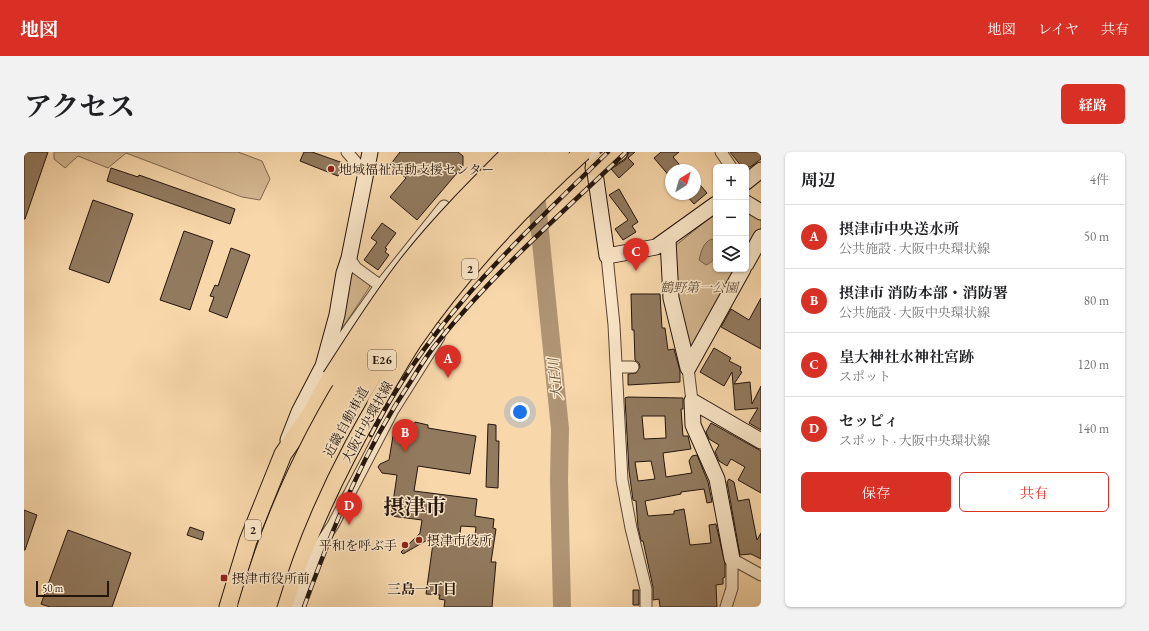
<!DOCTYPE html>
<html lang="ja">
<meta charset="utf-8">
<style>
body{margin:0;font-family:"EB Garamond","Noto Serif JP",serif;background:#f2f2f2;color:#202124}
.controls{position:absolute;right:12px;top:12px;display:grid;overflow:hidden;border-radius:6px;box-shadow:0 1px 3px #0004}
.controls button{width:36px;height:36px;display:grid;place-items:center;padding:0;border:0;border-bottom:1px solid #e0e0e0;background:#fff;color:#202124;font:20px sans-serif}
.compass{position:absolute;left:641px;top:12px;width:36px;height:36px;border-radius:50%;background:#fff;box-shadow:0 1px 3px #0004;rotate:37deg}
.scale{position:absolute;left:12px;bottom:10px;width:73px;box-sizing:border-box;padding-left:4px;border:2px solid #23140c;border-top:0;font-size:11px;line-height:14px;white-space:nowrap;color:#23140c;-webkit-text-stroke:3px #fae6c8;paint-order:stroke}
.you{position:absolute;left:496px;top:260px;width:14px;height:14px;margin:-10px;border:3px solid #fff;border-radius:50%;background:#1a73e8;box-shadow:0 0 0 6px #1a73e833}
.badge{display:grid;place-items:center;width:26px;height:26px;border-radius:50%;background:#d93025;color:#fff;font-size:13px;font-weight:700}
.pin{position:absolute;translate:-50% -33px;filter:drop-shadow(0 1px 2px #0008)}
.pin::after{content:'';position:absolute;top:21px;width:14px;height:12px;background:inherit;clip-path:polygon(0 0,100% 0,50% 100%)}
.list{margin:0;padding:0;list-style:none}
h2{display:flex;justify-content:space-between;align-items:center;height:52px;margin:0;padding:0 16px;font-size:17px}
h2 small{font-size:13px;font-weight:400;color:#757577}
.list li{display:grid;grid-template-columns:26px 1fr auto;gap:12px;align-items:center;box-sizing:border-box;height:64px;padding:0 16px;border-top:1px solid #e0e0e0}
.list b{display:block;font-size:15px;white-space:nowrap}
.list p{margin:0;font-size:13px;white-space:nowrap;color:#757577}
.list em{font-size:13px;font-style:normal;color:#757577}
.actions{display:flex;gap:8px;padding:12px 16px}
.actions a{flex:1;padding:9px 0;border:1px solid #d93025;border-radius:6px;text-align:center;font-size:14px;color:#d93025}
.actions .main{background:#d93025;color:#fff}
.icon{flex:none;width:22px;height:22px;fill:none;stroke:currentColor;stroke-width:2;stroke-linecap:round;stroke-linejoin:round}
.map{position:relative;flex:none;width:737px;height:455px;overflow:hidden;border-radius:6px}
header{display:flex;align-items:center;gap:24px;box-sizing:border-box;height:56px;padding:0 20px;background:#d93025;color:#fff}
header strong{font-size:19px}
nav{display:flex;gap:22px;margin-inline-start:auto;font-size:14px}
.intro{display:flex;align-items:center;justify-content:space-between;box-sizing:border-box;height:96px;padding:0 24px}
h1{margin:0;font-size:28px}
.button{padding:10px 18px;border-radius:6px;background:#d93025;color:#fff;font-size:14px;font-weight:700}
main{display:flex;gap:24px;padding:0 24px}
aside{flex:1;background:#fff;border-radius:6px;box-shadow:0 1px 3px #0004}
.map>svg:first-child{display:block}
.green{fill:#d4b790;stroke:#7c664e}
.water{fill:#b09575;stroke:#78614b}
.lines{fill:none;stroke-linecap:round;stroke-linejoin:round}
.river{stroke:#b09575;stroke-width:18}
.building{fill:#927a5f;stroke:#23140c;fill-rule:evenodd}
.street-casing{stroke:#584534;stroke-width:13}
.secondary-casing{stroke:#23140c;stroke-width:17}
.primary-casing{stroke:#23140c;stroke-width:19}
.street{stroke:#fae6c8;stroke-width:11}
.secondary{stroke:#fae6c8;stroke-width:15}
.primary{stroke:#f8d8ab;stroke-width:17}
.rail-casing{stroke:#23140c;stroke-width:4.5}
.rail{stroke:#fae6c8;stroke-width:3;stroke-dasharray:9;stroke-linecap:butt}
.primary-bridge-casing{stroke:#23140c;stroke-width:19;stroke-linecap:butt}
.highway-bridge-casing{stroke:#23140c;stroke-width:22;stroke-linecap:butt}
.primary-bridge{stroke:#f8d8ab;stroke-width:17}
.highway-bridge{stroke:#f8d8ab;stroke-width:20}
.poi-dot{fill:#8f2418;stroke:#fae6c8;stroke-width:1.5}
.labels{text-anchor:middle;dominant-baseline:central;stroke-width:3;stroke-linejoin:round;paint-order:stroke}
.shield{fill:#fae6c8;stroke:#645344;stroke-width:1}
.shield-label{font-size:12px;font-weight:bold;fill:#23140c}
.poi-label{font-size:13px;fill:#23140c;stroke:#fae6c8;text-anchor:start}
.park-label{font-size:13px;font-style:italic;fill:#614d3a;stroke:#fae6c8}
.street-label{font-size:13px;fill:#23140c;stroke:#fae6c8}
.water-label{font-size:14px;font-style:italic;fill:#5b4836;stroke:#fae6c8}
.neighbourhood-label{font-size:14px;font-weight:bold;fill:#23140c;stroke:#fae6c8}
.town-label{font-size:21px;font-weight:bold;fill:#23140c;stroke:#fae6c8}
</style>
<header>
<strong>地図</strong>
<nav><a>地図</a><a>レイヤ</a><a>共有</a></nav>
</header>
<div class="intro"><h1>アクセス</h1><a class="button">経路</a></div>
<main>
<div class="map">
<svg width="737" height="455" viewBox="0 0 737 455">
<rect width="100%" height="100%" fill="#f8d8ab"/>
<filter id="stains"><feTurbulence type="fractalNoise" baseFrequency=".005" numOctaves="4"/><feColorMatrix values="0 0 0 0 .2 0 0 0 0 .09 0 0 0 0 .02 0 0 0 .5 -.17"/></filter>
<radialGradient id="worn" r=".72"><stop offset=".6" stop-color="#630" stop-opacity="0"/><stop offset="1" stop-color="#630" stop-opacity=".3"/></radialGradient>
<path class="green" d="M 30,0 L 214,0 L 238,9 L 246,27 L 236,48 L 218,45 L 102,1 L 84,16 L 54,4 L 41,16 L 30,7 Z
M 722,58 L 737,66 L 737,76 L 722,102 Z
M 692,61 L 692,117 L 714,117 L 670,195 L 665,193 L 654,160 L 651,94 Z
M 328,120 L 346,133 L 345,136 L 315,181 Z"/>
<path class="water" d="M 688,87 L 692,90 C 692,100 693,109 682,113 L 675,108 C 677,100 679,90 688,87 Z"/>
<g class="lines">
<path class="river" d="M 511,31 L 536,277 L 535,328 L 538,455"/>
</g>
<path class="building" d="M 0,0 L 24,0 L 1,67 L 0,67 Z
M 280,0 L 288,0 L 319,11 L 314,24 L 276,9 Z
M 376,0 L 434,0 L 439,4 L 439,14 L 393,68 L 366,45 L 382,26 L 366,13 Z
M 605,0 L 611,0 L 604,6 L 610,12 L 595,26 L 587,17 L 601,8 Z
M 637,0 L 655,0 L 649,5 L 660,18 L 647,18 L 647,26 L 630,6 Z
M 706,0 L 737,0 L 737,7 L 726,15 L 718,15 Z
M 87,16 L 114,25 L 115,23 L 211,57 L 206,72 L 83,29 Z
M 671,27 L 683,41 L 670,52 L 661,42 L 671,42 Z
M 595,37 L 614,70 L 608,74 L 612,80 L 599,88 L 591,77 L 604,68 L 585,43 Z
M 69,48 L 109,62 L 85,131 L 45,117 Z
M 358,71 L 372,81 L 361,96 L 363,97 L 361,100 L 365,103 L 354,118 L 340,108 L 353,90 L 347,86 Z
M 160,79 L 189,89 L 166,158 L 136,148 Z
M 207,96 L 226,103 L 203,166 L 185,159 L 190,145 L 186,144 L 191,133 L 194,134 Z
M 607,142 L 636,142 L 638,176 L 641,176 L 644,198 L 650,197 L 656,219 L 656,230 L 604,233 L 604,222 L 612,221 L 616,215 L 615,211 L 611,208 L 610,178 L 608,178 Z
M 737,146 L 737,197 L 697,175 L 707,157 L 725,168 Z
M 690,196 L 707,206 L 705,209 L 717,215 L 716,219 L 718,220 L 710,232 L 726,230 L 728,252 L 737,234 L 737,278 L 725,271 L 734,256 L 711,258 L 708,220 L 700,234 L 676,220 Z
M 604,245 L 659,246 L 659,257 L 657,257 L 659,284 L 664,284 L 667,297 L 639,301 L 642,325 L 668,321 L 665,309 L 668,304 L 673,303 L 684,330 L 688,350 L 683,351 L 680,337 L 657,340 L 657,342 L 621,349 L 624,364 L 650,362 L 650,359 L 660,357 L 666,393 L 687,391 L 685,373 L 692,372 L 701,412 L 701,425 L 699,426 L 699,432 L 692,433 L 693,455 L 636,455 L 635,447 L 629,448 L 629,435 L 619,389 L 617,389 L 614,375 L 612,349 L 609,348 L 605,319 L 601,246 ZM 618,264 L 641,264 L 642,286 L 620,287 ZM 627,309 L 631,327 L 614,329 L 611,310 Z
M 391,270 L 404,273 L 404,276 L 452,284 L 446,322 L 394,314 L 390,339 L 453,347 L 451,364 L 470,367 L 469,376 L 472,377 L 467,410 L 472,410 L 468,455 L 420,455 L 421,448 L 415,447 L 416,443 L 402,442 L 410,384 L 379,402 L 377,400 L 396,381 L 398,368 L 367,364 L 373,323 L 358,321 L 354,315 L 356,312 L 365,308 L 370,278 L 389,281 ZM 437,374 L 452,375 L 450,391 L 435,389 Z
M 687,271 L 737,299 L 737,341 L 714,328 L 721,315 L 707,307 L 703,314 L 695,309 L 691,300 L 695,293 L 685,287 L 682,280 Z
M 464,272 L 472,273 L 472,289 L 475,289 L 474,336 L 462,335 Z
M 705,327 L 710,330 L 714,349 L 725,347 L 733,388 L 737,381 L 737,407 L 727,402 L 716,403 L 703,330 Z
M 0,358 L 13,363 L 1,398 L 0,398 Z
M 166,375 L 180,380 L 178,388 L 163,383 Z
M 44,378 L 107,401 L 88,455 L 26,455 L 17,452 Z
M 609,438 L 615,438 L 615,453 L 609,453 Z"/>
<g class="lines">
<g class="street-casing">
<path id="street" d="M 323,0 L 342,22
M 697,0 L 707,15
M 583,104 L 590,173 L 598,328 L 607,376 L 622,437 L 622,455
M 325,106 L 332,116 L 369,143
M 303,208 L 356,134 L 420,54
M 592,215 L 609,215
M 664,216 L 668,249
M 272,455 L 295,394 L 309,373 L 369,258 L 415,185 L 414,178 L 399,165
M 702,455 L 708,436 L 708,407 L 737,423"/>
</g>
<g class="secondary-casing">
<path id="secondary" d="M 568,0 L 583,104 L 632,95 L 692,52
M 722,30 L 737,18
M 722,51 L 737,60
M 644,88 L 647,146 L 664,216
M 722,112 L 737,85
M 664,216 L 719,117
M 668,249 L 669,273 L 693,327 L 708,407
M 668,249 L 737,289
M 264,288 L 275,260 L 299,214 L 313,163 L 320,121 L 325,106 L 346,0"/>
</g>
<g class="primary-casing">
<path id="primary" d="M 570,16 L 595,0
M 204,455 L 224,389 L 259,302 L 285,265 L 307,225
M 259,455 C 282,384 315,315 352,251"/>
</g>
<use href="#street" class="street"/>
<use href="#secondary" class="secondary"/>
<use href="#primary" class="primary"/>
<g class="rail-casing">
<path id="rail" d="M 347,283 C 405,169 494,88 584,0
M 280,455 C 309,375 339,300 387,229 C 395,216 403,203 413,191 C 469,121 537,62 602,0"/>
</g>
<use href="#rail" class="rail"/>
<g class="primary-bridge-casing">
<path id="primary-bridge" d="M 307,225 C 332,186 357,146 386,109 C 417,70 452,35 487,0
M 352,251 C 364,231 375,211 388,191 C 436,121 496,57 559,0"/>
</g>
<g class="highway-bridge-casing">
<path id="highway-bridge" d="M 224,455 C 273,281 379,123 510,0
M 242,455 C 276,338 338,226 412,130 C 449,83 491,41 535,0"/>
</g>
<use href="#primary-bridge" class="primary-bridge"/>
<use href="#highway-bridge" class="highway-bridge"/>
</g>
<g class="poi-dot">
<circle cx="307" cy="17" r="4"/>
<circle cx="395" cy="388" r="4"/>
<circle cx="381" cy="393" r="4"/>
<rect x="196" y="422" width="8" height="8" rx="2"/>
</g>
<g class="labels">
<g class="shield">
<rect x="438" y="107" width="16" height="20" rx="3"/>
<rect x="344" y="198" width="28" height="20" rx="3"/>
<rect x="221" y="368" width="16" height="20" rx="3"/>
</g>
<g class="shield-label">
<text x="446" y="117">2</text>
<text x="358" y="208">E26</text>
<text x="229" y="378">2</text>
</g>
<g class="poi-label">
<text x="315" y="17">地域福祉活動支援センター</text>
<text x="403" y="388">摂津市役所</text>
<text x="373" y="393" text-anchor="end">平和を呼ぶ手</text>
<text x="208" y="426">摂津市役所前</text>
</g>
<g class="park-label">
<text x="675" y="135">鶴野第一公園</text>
</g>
<g class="street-label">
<text transform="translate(322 270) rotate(-61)">近畿自動車道</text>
<text transform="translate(343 270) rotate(-61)">大阪中央環状線</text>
</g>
<g class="water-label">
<text transform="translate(531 227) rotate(-96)">大正川</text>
</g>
<g class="neighbourhood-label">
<text x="398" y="437">三島一丁目</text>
</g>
<g class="town-label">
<text x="391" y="354">摂津市</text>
</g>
</g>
<rect width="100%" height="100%" filter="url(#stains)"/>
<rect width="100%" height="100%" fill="url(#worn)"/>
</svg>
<div class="controls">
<button>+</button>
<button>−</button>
<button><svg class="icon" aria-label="layers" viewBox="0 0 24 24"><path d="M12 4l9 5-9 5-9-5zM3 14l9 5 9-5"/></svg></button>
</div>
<svg class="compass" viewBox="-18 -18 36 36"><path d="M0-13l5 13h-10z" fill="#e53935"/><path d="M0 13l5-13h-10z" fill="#757577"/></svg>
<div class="scale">50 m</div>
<div class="you"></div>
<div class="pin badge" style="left:424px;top:226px">A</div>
<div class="pin badge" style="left:381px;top:300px">B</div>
<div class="pin badge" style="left:612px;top:119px">C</div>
<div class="pin badge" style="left:325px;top:373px">D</div>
</div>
<aside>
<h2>周辺<small>4件</small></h2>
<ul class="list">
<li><span class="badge">A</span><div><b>摂津市中央送水所</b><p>公共施設 · 大阪中央環状線</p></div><em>50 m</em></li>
<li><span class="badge">B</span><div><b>摂津市 消防本部・消防署</b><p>公共施設 · 大阪中央環状線</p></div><em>80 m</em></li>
<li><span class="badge">C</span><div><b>皇大神社水神社宮跡</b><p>スポット</p></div><em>120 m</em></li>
<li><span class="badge">D</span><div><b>セッピィ</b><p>スポット · 大阪中央環状線</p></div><em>140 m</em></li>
</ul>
<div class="actions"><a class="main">保存</a><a>共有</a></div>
</aside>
</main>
